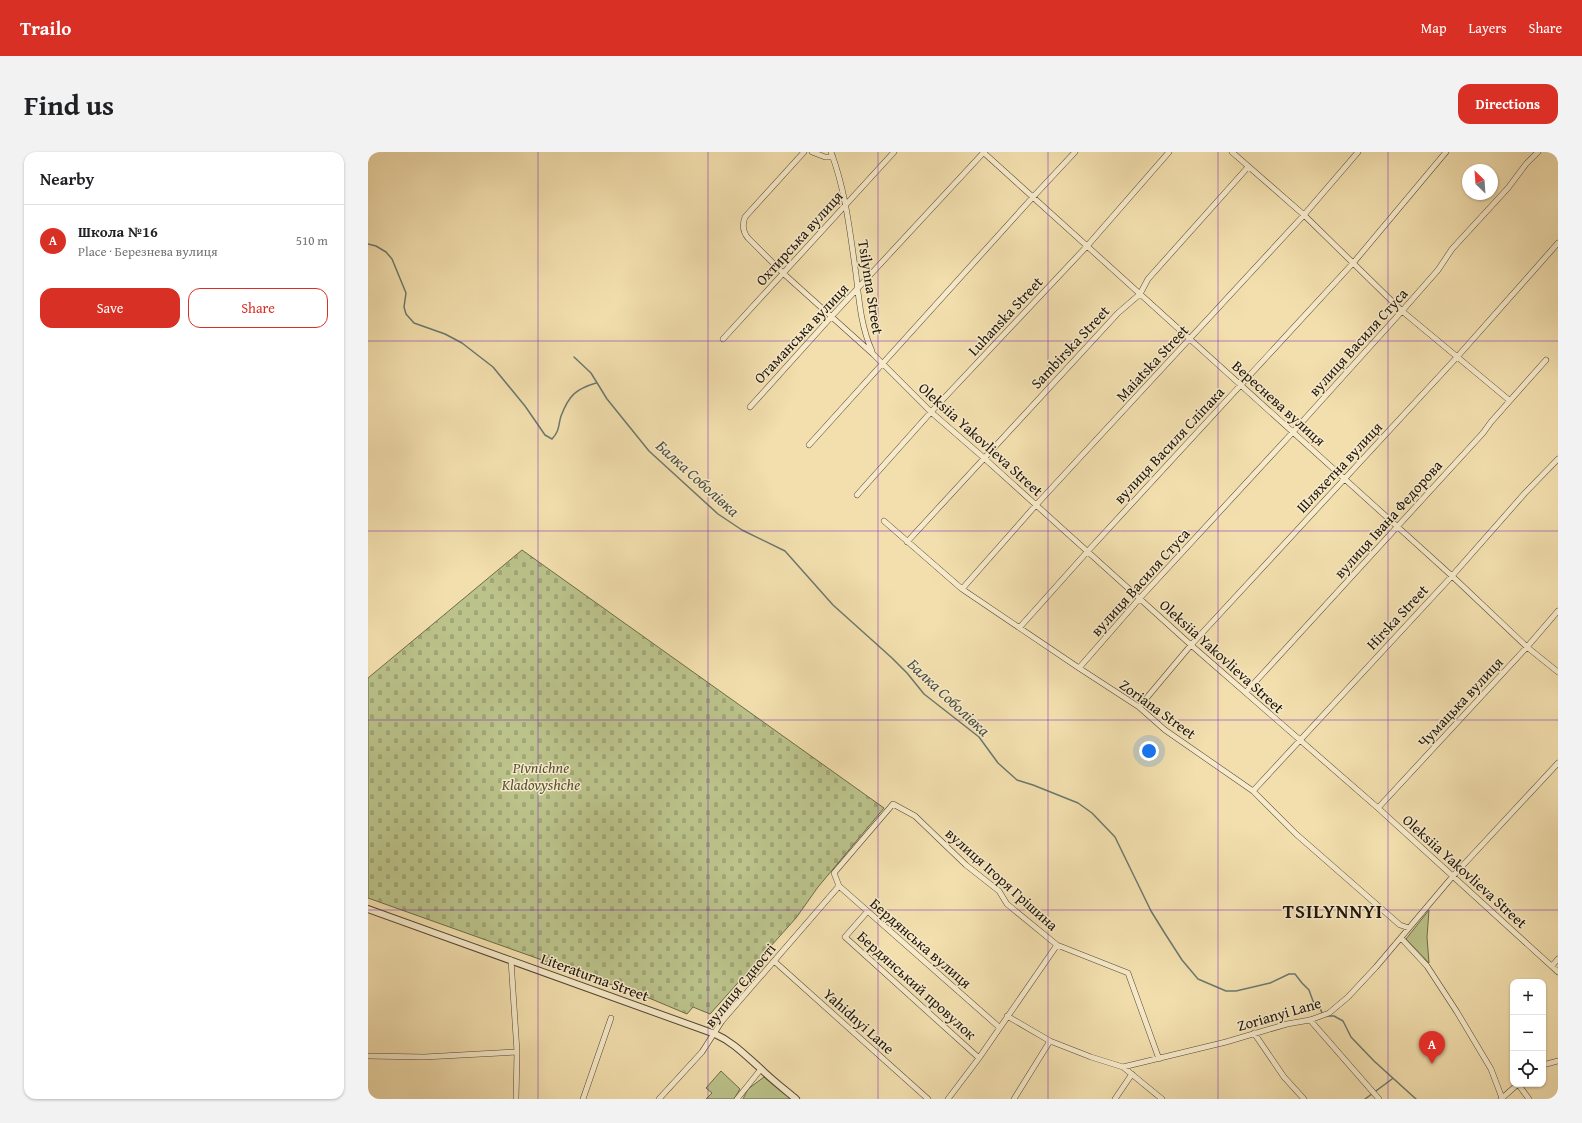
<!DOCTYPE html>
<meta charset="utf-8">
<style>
body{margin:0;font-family:"Gentium Book Plus",serif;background:#f2f2f2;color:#202124}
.controls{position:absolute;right:12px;bottom:12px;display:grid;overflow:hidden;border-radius:8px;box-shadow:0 1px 3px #0004}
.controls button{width:36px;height:36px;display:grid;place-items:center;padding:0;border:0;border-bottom:1px solid #e0e0e0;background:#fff;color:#202124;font:20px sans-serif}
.compass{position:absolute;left:1094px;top:12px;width:36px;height:36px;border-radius:50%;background:#fff;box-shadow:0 1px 3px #0004;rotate:335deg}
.you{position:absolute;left:781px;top:599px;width:14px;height:14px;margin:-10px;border:3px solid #fff;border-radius:50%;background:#1a73e8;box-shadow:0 0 0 6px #1a73e833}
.badge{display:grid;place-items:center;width:26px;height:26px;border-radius:50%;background:#d93025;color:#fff;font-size:13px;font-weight:700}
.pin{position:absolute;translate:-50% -33px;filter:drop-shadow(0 1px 2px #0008)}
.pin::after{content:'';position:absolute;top:21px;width:14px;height:12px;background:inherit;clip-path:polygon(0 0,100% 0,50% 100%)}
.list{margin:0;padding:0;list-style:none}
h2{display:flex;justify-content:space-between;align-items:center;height:52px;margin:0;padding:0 16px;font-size:17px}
h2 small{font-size:13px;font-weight:400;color:#757577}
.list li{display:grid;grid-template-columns:26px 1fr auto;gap:12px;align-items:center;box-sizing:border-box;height:72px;padding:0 16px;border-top:1px solid #e0e0e0}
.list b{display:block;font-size:15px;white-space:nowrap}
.list p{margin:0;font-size:13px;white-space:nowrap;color:#757577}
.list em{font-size:13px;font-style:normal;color:#757577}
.actions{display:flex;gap:8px;padding:12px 16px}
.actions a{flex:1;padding:9px 0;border:1px solid #d93025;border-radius:12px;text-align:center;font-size:14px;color:#d93025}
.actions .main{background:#d93025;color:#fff}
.icon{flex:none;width:22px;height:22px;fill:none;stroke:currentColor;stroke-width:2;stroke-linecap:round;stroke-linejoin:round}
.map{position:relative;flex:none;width:1190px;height:947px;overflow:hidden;border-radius:12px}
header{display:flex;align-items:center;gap:24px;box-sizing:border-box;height:56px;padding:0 20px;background:#d93025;color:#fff}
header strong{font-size:19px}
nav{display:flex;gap:22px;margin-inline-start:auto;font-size:14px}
.intro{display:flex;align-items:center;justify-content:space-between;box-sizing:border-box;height:96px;padding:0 24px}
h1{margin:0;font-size:28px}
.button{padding:10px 18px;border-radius:12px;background:#d93025;color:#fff;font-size:14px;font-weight:700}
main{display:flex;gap:24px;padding:0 24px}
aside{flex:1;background:#fff;border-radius:12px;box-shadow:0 1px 3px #0004}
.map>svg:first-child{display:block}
.green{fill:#bbc28a;stroke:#6c6c4a}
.cemetery{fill:url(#cemetery-stones);stroke:#6c6c4a}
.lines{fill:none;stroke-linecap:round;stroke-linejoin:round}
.stream{stroke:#6a796e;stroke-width:1.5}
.minor-casing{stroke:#534833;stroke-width:6}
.tertiary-casing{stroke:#534833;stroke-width:8}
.minor{stroke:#f7eaca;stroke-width:5}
.tertiary{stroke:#f7eaca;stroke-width:6}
.grid{fill:none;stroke:#7b2cbf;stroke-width:1;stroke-opacity:0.55}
.labels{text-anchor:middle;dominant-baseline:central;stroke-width:3;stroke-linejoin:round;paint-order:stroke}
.street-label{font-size:15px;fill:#1e150a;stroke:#f7eaca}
.park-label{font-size:15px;font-style:italic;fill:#555237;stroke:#f7eaca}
.water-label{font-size:16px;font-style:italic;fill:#4a4f44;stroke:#f7eaca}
.district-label{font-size:19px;font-weight:bold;letter-spacing:1px;fill:#1e150a;stroke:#f7eaca}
</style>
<header>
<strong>Trailo</strong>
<nav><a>Map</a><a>Layers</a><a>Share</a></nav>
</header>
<div class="intro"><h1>Find us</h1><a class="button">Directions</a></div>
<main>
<aside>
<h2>Nearby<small></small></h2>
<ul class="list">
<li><span class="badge">A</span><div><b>Школа №16</b><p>Place · Березнева вулиця</p></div><em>510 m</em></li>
</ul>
<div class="actions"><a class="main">Save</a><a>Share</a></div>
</aside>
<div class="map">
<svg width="1190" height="947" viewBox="0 0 1190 947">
<defs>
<pattern id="cemetery-stones" width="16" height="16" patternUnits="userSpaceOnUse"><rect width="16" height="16" fill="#bbc28a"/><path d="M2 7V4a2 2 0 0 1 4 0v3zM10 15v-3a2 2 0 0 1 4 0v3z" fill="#a0a676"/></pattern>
</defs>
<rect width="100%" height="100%" fill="#f3dfae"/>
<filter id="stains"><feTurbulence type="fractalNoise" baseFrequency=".005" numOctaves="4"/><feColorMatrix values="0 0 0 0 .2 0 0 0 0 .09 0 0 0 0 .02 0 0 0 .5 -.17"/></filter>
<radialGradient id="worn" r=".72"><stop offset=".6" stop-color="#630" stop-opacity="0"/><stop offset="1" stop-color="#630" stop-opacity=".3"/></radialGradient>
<path class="green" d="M 1061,758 L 1059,785 L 1061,811 L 1038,787 Z
M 353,919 L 372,937 L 366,947 L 338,947 L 344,941 L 338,936 Z
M 396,925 L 423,947 L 375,947 L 380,937 Z"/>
<path class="cemetery" d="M 154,398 L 516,656 L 450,735 L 428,766 L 342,862 L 325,855 L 319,862 L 250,833 L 247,834 L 0,746 L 0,526 Z"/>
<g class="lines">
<path class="stream" d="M 0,92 L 8,94 L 18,100 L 24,107 L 38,141 L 36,155 L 38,162 L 46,171 L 77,182 L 94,191 L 125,215 L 157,254 L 177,283 L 184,287 C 192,278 190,274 193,264 C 201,243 208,237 228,231
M 206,205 L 223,221 L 239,247 L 281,299 L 350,362 L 374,378 L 417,399 L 465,453 L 524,506 L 539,521 L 556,542 L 611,585 L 630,611 L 649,628 L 665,633 L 710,651 L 724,661 L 747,685 L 783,759 L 796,780 L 814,808 L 830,827 L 858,839 L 868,839 L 902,831 L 921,822 L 927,822 L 934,831 L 941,838 L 945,849 L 952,856 L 954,861
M 958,864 L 966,864 L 975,869 L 983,885 L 1006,909 L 1048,947
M 997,947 L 1024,927"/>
<g class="minor-casing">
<path id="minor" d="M 436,0 L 377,65 C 374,73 375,80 380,86 L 416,122 L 505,202 L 563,260 L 616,306 L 823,493 L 1010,656 L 1190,820
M 444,0 L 457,5 L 465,5
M 463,0 C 478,40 482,81 488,122 C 491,148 493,175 504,199
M 615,0 L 1084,424 L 1159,495 L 1190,520
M 864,0 L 936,63 L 1034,159 L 1141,248
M 355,187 L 526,0
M 382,255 L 464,164 L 616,0
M 441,293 L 665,45 L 707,0
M 489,343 L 563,260 L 720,93 L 801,0
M 516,369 L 594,437 L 711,516 L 771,555 L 797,578 L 885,639 L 928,682 L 1032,773 L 1041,776
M 539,390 L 750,161 L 772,142 L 780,127 L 880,15
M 594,437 L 668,353 L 936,63 L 990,0
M 652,475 L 719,400 L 986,110 L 1078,0
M 711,516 L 772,446 L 925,280 L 1034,159 L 1070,118 L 1084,97 L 1140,36 L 1158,12 L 1170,0
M 878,540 L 1115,281 L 1123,270 L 1178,208
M 771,555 L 823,493 L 1090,204 L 1190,91
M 885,639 L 1084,424 L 1157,341 L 1190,307
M 1010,656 L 1159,495 L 1190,459
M 499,760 L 477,785 L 611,906
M 1033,786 L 1059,814 L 1089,860 L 1123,917 L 1134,946
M 143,808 L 149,900 L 148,947
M 406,809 L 560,947
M 1184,814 L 1190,807
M 639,864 L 682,889 L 723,905 L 755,915 L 794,947
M 942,868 L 1011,947
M 631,875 L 471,734 L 466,721 L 525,652 L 547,664 L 598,713 L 631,739 L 639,752 L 689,793 L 760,821 L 791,907
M 886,881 L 916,925 L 936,947
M 0,904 L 56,905 L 149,900
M 1175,913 L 1190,909
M 755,915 L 858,890 L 919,872 L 942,868 L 961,861 L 980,845 L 1008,815 L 1085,724 L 1190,611
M 1150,932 L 1161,947
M 215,947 L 243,866
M 291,947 L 334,900 L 354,869 L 471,734
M 369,947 L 393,917
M 580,947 L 611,906 L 689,793
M 646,947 L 682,889
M 747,947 L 764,922
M 1133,947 L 1150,932"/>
</g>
<g class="tertiary-casing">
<path id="tertiary" d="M 0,757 L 347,882 C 365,890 377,903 392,916 C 403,927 416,937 428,947"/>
</g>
<use href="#minor" class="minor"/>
<use href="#tertiary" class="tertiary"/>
</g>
<path class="grid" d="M 170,0 L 170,947M 340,0 L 340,947M 510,0 L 510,947M 680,0 L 680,947M 850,0 L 850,947M 1020,0 L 1020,947M 0,189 L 1190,189M 0,379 L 1190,379M 0,568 L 1190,568M 0,758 L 1190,758"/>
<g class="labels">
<g class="street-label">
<text transform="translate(431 86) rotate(-48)">Охтирська вулиця</text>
<text transform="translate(503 135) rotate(81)">Tsilynna Street</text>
<text transform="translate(637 164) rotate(-47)">Luhanska Street</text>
<text transform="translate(433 181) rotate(-47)">Отаманська вулиця</text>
<text transform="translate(990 190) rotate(-48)">вулиця Василя Стуса</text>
<text transform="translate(702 195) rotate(-47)">Sambirska Street</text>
<text transform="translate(784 211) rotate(-47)">Maiatska Street</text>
<text transform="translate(911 251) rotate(42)">Вереснева вулиця</text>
<text transform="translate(613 287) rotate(42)">Oleksiia Yakovlieva Street</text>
<text transform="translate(801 293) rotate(-47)">вулиця Василя Сліпака</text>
<text transform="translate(971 315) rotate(-47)">Шляхетна вулиця</text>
<text transform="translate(1020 367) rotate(-48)">вулиця Івана Федорова</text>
<text transform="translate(772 430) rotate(-48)">вулиця Василя Стуса</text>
<text transform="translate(1029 465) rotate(-47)">Hirska Street</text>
<text transform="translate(854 504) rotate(42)">Oleksiia Yakovlieva Street</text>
<text transform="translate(1092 550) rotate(-47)">Чумацька вулиця</text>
<text transform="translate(790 557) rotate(36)">Zoriana Street</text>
<text transform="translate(1097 719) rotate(42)">Oleksiia Yakovlieva Street</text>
<text transform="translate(634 727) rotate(42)">вулиця Ігоря Грішина</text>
<text transform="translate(553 791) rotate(41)">Бердянська вулиця</text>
<text transform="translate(227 825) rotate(20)">Literaturna Street</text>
<text transform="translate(372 833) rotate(-51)">вулиця Єдності</text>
<text transform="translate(549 833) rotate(42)">Бердянський провулок</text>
<text transform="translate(911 862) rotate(-16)">Zorianyi Lane</text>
<text transform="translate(491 869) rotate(42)">Yahidnyi Lane</text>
</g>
<g class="park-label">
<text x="173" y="615">Pivnichne<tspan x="173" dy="17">Kladovyshche</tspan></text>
</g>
<g class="water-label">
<text transform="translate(330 326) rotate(42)">Балка Соболівка</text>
<text transform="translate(581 545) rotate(43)">Балка Соболівка</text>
</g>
<g class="district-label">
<text x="965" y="759">TSILYNNYI</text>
</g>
</g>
<rect width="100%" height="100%" filter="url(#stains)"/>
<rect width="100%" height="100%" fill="url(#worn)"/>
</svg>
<div class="controls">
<button>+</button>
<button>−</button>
<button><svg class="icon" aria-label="locate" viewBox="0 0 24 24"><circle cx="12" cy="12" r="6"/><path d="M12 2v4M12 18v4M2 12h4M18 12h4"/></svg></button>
</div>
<svg class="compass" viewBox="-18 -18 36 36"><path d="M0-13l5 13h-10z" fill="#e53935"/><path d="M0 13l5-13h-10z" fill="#757577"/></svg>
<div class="you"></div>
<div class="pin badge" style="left:1064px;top:912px">A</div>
</div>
</main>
